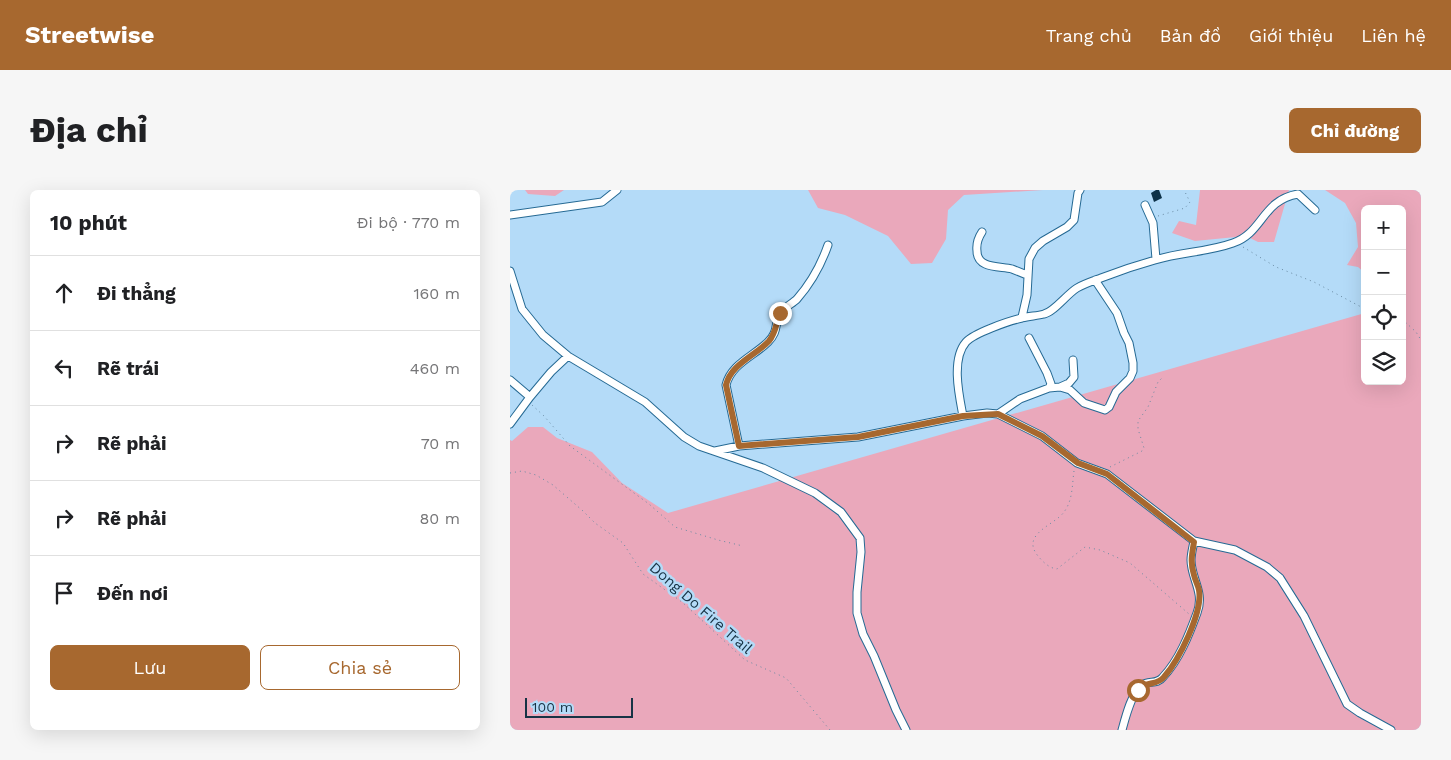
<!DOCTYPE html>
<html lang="vi">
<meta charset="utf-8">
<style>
body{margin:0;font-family:"Work Sans",sans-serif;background:#f6f6f6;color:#202124}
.controls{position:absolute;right:15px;top:15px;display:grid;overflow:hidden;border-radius:8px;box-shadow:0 5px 20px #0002}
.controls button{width:45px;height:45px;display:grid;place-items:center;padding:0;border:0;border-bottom:1px solid #e0e0e0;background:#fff;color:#202124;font:25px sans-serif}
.scale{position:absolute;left:15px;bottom:12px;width:108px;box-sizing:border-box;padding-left:5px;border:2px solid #173345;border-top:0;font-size:14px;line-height:18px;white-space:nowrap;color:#173345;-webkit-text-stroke:4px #b4dbf8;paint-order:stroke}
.stop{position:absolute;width:15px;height:15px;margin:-11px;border:4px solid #a7682f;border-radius:50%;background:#fff}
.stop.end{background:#a7682f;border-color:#fff;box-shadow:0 1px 5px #0008}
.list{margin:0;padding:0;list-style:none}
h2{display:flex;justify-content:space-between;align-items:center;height:65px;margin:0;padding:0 20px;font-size:21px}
h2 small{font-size:16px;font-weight:400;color:#757577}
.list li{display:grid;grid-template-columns:32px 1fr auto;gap:15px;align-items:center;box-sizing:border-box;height:75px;padding:0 20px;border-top:1px solid #e0e0e0}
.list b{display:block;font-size:19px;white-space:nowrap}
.list em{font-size:16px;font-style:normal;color:#757577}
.actions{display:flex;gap:10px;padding:15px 20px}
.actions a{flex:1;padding:11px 0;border:1px solid #a7682f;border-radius:8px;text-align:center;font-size:18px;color:#a7682f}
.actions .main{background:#a7682f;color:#fff}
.icon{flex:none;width:28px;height:28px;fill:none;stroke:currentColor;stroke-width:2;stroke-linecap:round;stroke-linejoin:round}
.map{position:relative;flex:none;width:911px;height:540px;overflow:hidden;border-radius:8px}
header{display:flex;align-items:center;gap:30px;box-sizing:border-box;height:70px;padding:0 25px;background:#a7682f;color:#fff}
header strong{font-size:24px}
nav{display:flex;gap:28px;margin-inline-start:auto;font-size:18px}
.intro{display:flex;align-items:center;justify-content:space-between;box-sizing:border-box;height:120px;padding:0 30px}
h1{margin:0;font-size:35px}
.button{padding:12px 22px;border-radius:8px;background:#a7682f;color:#fff;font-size:18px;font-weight:700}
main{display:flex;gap:30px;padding:0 30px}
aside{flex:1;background:#fff;border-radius:8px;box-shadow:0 5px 20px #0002}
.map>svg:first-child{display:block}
.green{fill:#eaa8bb}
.building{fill:#0d3148}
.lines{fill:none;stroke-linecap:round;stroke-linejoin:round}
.minor-casing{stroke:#266a94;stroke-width:9}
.path{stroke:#6889a1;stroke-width:1;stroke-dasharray:1 4;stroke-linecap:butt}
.minor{stroke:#fff;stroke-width:7}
.route{stroke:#a7682f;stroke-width:6}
.labels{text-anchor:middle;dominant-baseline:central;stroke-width:5;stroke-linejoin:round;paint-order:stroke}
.street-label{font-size:15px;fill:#173345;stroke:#b4dbf8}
</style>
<header>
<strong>Streetwise</strong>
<nav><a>Trang chủ</a><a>Bản đồ</a><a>Giới thiệu</a><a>Liên hệ</a></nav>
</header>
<div class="intro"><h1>Địa chỉ</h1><a class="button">Chỉ đường</a></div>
<main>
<aside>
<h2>10 phút<small>Đi bộ · 770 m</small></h2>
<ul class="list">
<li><svg class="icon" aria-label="ahead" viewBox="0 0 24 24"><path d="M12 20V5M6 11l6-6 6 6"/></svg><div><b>Đi thẳng</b></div><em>160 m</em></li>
<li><svg class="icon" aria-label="left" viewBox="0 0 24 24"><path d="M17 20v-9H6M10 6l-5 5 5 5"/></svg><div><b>Rẽ trái</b></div><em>460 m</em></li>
<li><svg class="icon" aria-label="right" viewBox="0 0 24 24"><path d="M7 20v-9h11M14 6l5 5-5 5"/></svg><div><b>Rẽ phải</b></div><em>70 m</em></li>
<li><svg class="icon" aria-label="right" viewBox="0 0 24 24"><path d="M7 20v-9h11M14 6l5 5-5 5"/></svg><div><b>Rẽ phải</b></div><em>80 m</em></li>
<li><svg class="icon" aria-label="arrive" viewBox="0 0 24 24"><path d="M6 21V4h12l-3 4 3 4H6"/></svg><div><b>Đến nơi</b></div></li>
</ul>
<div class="actions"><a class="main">Lưu</a><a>Chia sẻ</a></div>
</aside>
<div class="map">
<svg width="911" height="540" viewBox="0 0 911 540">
<rect width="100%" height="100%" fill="#b4dbf8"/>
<path class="green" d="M 15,0 L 54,0 L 45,6 L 18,4 Z
M 298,0 L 533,0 L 454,5 L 438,20 L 436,49 L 422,73 L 401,74 L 378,46 L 335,25 L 308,18 Z
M 690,0 L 779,0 L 764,52 L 748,52 L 736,46 L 685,51 L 662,43 L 669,31 L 686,35 Z
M 815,0 L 911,0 L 911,540 L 0,540 L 0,250 L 2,251 L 18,237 L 33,237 L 47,248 L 82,262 L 112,293 L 158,323 L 855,123 L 855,191 L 892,191 L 892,19 L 855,19 L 855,83 L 848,77 L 837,75 L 848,57 L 846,33 L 835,13 Z"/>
<path class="building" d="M 646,0 L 649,0 L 652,8 L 644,12 L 641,3 Z"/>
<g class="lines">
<g class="minor-casing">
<path id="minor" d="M 635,15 L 643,33 L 646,69
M 0,25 L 92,12 L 107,0
M 472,42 C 468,48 466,53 467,61 C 467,79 490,76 502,79 C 507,81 512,83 517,85
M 0,81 L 12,119 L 33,145 L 58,166 L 135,212 L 174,247 L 189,256 L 253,278 L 305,303 L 331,322 L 350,348 L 351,362 L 347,402 L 347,423 L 353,444 L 364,466 L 386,520 L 396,540
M 512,127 L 517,105 L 519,69 L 525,58 L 533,51 L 557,37 L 564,30 L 568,3 L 570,0
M 0,190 L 20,207 L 41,182 L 58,166
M 550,197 L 559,193 L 564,187 L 563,170
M 539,198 L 550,197 L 560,200 L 574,213 L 595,220 L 599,217 L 606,202 L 620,188 L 623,181 L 623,173 L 619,153 L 614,143 L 607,123 L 585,90
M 488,224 L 510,209 L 539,198 L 541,194 L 537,183 L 519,148
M 453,226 C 449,205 441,169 456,152 C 464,143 499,131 512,128 C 519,126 527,126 534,124 C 544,122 557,104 567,98 C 574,94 583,91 591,88 C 609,81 627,75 645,70 C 671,62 698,62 723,53 C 753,43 752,10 788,4 L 805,20
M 0,234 L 20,207
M 229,256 L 216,195 C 221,174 244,166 258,152 C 269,141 264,134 270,124 C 273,118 282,114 287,109 C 301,93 311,75 318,55
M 205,261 L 229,256 L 348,247 L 453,226 L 477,223 L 488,224 L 532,246 L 567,273 L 597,284 L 684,351 L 725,360 L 757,377 L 770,388 L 794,426 L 837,514 L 850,523 L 881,540
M 612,540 C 615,529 622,501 632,495 C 639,490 647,495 653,487 C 669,470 679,445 687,423 C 695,402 681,389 681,370 C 681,364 683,357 684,351"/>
</g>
<path class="path" d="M 648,26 L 675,18 L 680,12 L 674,0
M 733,57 L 766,77 L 804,92 L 855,119
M 892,129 L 906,142 L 911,150
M 22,215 L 34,226 L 60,256 L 139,314 L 165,337 L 208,350 L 233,356
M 600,277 L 632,261 L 634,258 L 628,239 L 628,231 L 638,217 L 648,192 L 654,186
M 564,281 C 562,295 563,310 554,322 C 545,335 510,344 528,366 C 533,372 539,378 547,379 L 575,357 L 590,360 L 620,373 L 679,424
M 0,283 L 12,281 L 26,285 L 43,295 L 73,321 L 85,333 L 113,353 L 133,384 L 172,412 L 235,470 L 276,488 L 320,540"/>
<use href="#minor" class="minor"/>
</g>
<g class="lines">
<path class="route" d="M 270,123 C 266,133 266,143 259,151 C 245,166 221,174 216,195 L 229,256 L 348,247 L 453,226 L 488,224 L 532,246 L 568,273 L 597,284 L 684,352 C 682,364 680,373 684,385 C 685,390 688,395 689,400 C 693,422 669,470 654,487 C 647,496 635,491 628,500"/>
</g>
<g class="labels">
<g class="street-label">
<text transform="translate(191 418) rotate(41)">Dong Do Fire Trail</text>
</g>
</g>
</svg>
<div class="controls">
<button>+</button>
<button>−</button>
<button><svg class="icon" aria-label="locate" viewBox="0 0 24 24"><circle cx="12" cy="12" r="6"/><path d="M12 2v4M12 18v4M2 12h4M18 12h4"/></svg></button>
<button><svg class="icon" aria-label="layers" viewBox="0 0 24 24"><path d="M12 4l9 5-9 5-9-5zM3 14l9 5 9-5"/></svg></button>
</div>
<div class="scale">100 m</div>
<div class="stop" style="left:628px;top:500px"></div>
<div class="stop end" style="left:270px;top:123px"></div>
</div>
</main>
